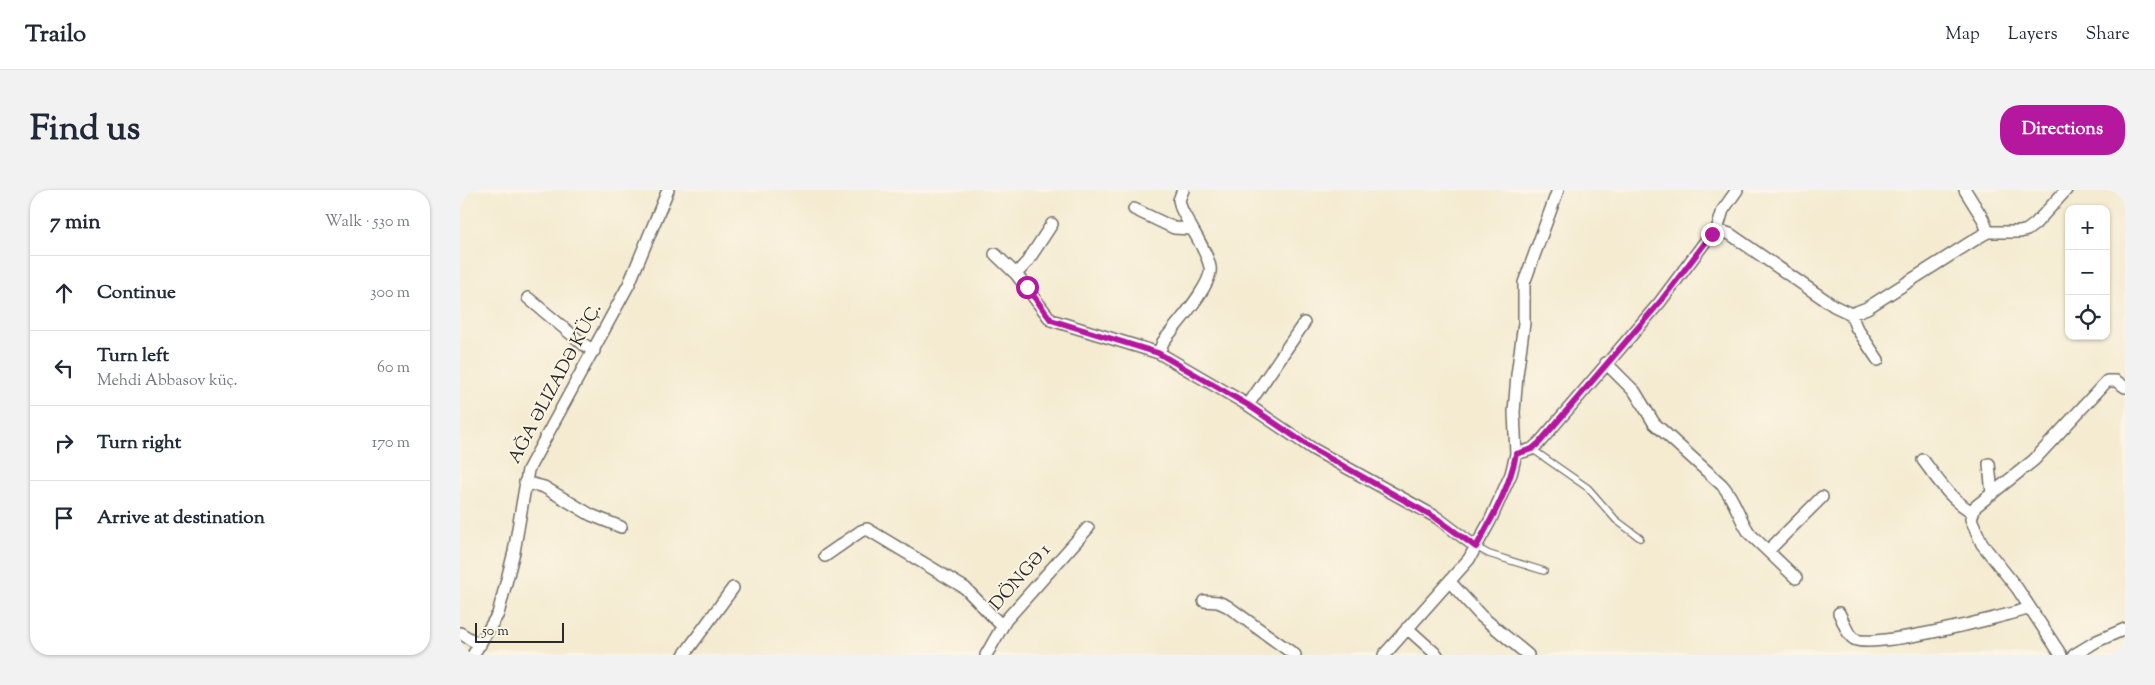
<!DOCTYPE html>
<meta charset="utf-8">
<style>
body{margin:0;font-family:"Sorts Mill Goudy",serif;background:#f2f2f3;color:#1f2937}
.controls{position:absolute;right:15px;top:15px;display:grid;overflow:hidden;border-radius:10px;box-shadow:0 1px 4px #0004}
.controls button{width:45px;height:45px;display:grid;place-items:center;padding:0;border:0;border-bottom:1px solid #e0e1e3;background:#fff;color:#1f2937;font:25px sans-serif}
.scale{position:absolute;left:15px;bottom:12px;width:89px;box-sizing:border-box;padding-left:5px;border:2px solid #2b2b2b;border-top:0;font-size:14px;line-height:18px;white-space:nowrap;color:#2b2b2b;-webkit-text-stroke:4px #fcf5e5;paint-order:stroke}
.stop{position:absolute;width:15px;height:15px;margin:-11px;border:4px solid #b5179e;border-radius:50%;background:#fff}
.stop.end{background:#b5179e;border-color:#fff;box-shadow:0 1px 5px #0008}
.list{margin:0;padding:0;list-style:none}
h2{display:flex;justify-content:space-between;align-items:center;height:65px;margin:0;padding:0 20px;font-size:21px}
h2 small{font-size:16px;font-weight:400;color:#747a83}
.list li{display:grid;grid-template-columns:32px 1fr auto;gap:15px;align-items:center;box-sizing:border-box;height:75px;padding:0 20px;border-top:1px solid #e0e1e3}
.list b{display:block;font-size:19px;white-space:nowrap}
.list p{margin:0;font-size:16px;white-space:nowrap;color:#747a83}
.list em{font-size:16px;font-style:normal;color:#747a83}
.icon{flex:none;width:28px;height:28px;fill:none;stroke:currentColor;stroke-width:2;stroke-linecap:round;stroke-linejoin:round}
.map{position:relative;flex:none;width:1665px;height:465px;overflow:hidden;border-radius:20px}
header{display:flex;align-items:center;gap:30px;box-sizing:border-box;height:70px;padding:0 25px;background:#fff;border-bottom:1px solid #e0e1e3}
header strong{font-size:24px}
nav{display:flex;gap:28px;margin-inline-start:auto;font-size:18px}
.intro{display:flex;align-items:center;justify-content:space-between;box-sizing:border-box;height:120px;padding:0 30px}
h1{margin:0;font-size:35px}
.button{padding:12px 22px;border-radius:20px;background:#b5179e;color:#fff;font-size:18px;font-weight:700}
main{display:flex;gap:30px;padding:0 30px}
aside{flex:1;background:#fff;border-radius:20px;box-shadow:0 1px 4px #0004}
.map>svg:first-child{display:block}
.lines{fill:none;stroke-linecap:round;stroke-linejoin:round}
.service-casing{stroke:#716e65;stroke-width:8}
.minor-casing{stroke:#716e65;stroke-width:14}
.service{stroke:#fff;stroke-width:5.5}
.minor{stroke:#fff;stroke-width:11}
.route{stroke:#b5179e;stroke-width:6}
.labels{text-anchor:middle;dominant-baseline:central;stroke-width:4;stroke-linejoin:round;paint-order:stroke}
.street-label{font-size:18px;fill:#2b2b2b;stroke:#fcf5e5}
</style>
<header>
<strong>Trailo</strong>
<nav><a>Map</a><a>Layers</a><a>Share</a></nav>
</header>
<div class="intro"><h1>Find us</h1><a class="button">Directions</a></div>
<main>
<aside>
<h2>7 min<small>Walk · 530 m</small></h2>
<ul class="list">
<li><svg class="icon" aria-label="ahead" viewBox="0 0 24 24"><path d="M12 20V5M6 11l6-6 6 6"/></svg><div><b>Continue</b></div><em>300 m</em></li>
<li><svg class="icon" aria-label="left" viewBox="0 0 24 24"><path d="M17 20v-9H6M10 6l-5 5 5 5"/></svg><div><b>Turn left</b><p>Mehdi Abbasov küç.</p></div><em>60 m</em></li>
<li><svg class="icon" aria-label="right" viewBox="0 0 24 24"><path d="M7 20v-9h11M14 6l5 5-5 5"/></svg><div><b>Turn right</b></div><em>170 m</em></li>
<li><svg class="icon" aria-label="arrive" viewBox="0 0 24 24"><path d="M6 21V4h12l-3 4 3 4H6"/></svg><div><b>Arrive at destination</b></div></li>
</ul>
</aside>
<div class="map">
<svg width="1665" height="465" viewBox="0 0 1665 465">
<rect width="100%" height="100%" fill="#fcf5e5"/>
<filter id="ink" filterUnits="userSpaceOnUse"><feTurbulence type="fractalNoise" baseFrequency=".02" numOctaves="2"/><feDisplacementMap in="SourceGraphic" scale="10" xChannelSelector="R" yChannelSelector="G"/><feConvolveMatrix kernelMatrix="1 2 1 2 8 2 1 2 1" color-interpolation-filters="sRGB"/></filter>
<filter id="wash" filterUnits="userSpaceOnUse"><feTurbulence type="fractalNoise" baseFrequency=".0096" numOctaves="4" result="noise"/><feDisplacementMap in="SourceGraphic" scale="20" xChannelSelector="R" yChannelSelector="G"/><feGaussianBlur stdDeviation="1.12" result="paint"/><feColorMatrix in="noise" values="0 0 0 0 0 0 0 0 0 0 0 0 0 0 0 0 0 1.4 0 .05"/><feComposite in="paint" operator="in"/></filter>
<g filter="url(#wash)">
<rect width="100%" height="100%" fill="#f4ebd1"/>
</g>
<g filter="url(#ink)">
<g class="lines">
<g class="service-casing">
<path id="service" d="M 1072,259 L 1128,298 L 1156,330 L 1180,348
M 1016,357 L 1029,364 L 1084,381"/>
</g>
<g class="minor-casing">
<path id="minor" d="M 1505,0 L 1523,29 L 1528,42
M 674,19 L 714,38 L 731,39
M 1257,40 L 1263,20 L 1277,0
M 535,64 L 556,84 L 591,130 L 699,163 L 788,215 L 853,259 L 976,327 L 1016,357
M 556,84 L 567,72 L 592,34
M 68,108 L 123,154 L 134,161
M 1391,124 L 1396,137 L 1418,170
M 699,163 L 703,152 C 714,137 754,94 750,77 C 746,58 729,36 721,18 L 719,10 L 723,0
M 1146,173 L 1175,202 L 1194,233 L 1262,295 C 1275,309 1279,329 1290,344 L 1336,388
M 788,215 L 844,133
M 1056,264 L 1072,259 L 1079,253 L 1200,112 L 1248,48 L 1257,40 L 1270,44 L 1374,116 L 1391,124 L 1407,118 L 1519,47 L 1528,42 L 1560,42 L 1567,40 L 1575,34 L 1606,0
M 1463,270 C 1478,290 1490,309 1512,322
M 1529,274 L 1532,304
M 65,292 L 84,297 L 131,325 L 161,337
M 1308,361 L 1362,307
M 365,366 L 401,341 L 407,339 L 505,398 L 542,436
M 990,392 L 1021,426 L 1068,465
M 744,411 L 758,412 L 767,416 L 835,465
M 1379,423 C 1383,430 1387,445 1394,449 C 1411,460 1547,426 1570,418
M 947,438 L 977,465
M 0,443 L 20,455
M 13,465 L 38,424 L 54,362 L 68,280 L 169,94 L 208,0
M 224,465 L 273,398
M 526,465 L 546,430 L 628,338
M 924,465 L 1009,369 L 1030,331 L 1051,284 L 1056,264 L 1054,222 L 1057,185 L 1064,133 L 1064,93 L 1098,0
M 1601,465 L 1557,398 L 1522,354 L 1511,329 L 1515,317 L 1574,270 L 1647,191 L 1656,191 L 1665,197
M 1614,465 L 1637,451 L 1665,439"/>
</g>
<use href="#service" class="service"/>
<use href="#minor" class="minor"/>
</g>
</g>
<g class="lines" filter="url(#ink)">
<path class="route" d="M 567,97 L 591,130 L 698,163 L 788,215 L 853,259 L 976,328 L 1016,357 C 1032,328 1050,297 1056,264 L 1072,259 L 1079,253 L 1200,112 L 1252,44"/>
</g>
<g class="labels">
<g class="street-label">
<text transform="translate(96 194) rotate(-62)">AĞA ƏLIZADƏ KÜÇ.</text>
<text transform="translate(561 388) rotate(-49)">DÖNGƏ 1</text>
</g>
</g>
</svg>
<div class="controls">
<button>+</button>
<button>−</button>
<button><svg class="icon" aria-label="locate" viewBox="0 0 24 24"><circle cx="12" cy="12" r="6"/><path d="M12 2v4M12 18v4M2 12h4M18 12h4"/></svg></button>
</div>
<div class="scale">50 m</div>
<div class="stop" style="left:567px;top:97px"></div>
<div class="stop end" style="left:1252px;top:44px"></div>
</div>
</main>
